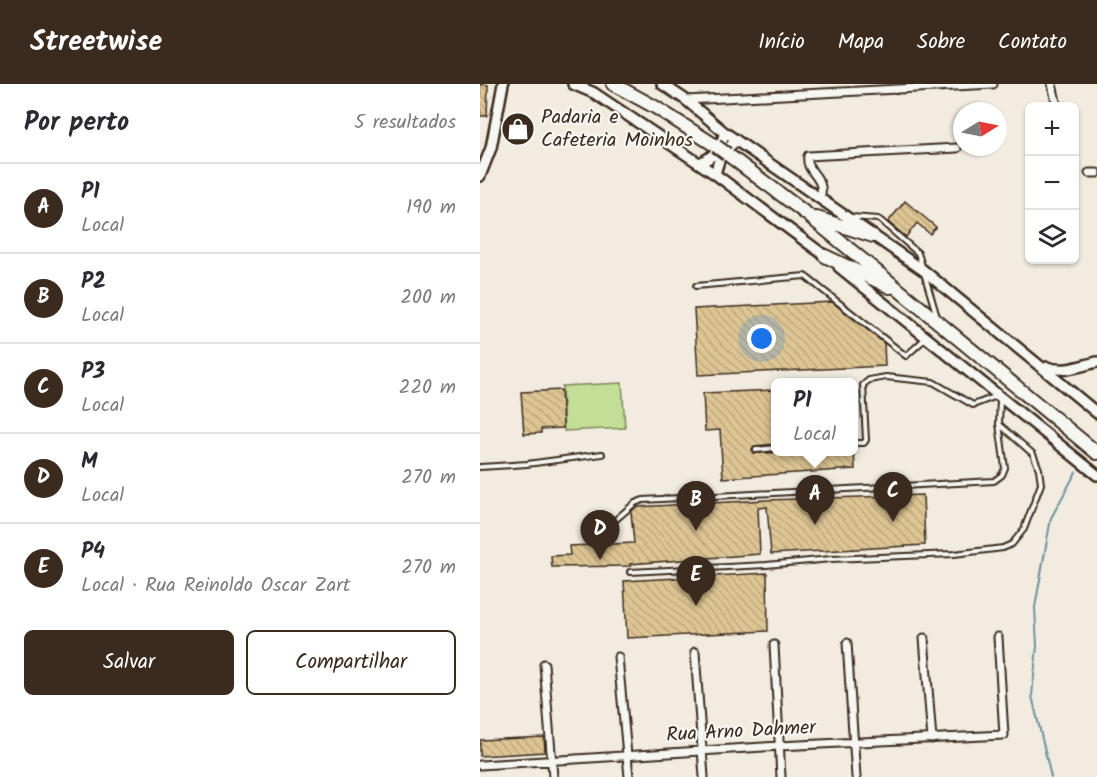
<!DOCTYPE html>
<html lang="pt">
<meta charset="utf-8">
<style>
body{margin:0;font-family:Kalam,sans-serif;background:#f2f2f3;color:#2b2b33}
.controls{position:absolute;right:18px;top:18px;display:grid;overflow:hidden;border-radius:9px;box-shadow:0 2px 4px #0004}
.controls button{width:54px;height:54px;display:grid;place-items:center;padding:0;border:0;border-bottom:2px solid #e1e1e2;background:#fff;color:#2b2b33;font:30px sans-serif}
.compass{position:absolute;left:473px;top:18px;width:54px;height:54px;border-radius:50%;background:#fff;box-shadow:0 2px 4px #0004;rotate:80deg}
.you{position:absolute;left:282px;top:255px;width:21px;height:21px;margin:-15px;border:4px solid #fff;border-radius:50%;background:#1a73e8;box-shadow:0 0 0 9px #1a73e833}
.badge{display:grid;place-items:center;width:39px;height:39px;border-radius:50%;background:#3b2a1e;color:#fff;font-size:20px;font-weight:700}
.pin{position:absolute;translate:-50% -50px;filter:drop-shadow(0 2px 3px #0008)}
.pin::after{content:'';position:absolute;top:32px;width:21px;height:18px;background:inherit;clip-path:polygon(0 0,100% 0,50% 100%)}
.popup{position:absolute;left:291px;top:294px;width:87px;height:78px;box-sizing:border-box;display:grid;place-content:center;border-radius:9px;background:#fff;filter:drop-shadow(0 2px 4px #0005);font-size:20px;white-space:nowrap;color:#7c7c81}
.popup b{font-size:22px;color:#2b2b33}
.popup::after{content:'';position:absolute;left:50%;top:100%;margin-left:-12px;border:12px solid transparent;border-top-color:#fff}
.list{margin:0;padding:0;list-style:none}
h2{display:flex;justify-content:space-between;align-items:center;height:78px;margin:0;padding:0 24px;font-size:26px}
h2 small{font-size:20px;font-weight:400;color:#7c7c81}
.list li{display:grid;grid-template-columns:39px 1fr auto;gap:18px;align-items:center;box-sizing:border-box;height:90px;padding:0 24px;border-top:2px solid #e1e1e2}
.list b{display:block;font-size:22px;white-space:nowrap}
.list p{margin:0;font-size:20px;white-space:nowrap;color:#7c7c81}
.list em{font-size:20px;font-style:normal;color:#7c7c81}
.actions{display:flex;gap:12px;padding:18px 24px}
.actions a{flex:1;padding:14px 0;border:2px solid #3b2a1e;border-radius:9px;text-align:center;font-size:21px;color:#3b2a1e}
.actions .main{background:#3b2a1e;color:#fff}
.icon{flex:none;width:33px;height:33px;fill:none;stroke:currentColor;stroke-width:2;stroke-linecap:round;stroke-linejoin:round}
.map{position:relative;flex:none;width:617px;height:693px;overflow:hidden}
header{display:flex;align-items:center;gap:36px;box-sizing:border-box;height:84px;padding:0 30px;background:#3b2a1e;color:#fff}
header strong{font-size:28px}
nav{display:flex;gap:33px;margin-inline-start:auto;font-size:21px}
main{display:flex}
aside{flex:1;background:#fff}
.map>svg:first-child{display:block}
.park{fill:#c3df97;stroke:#7f845a;stroke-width:1.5}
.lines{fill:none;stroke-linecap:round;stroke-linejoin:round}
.stream{stroke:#70919f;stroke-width:2}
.building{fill:url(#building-back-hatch);stroke:#3b2a1e;stroke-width:1.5}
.lane-casing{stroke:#3b2a1e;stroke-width:8}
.street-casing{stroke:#3b2a1e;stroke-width:11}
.secondary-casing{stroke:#3b2a1e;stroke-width:14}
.highway-casing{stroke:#3b2a1e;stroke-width:16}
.lane{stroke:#f6f6f2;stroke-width:4}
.street{stroke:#f6f6f2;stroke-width:7}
.secondary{stroke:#f6f6f2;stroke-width:9}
.highway{stroke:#f6f6f2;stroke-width:12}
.highway-bridge-casing{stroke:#3b2a1e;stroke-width:16;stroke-linecap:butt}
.highway-bridge{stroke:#f6f6f2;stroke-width:12}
.labels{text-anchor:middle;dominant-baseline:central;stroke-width:4.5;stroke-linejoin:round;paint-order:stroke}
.poi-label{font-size:20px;fill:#3b2a1e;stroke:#f6f6f2;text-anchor:start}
.street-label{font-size:20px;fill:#3b2a1e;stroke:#f6f6f2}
</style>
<header>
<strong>Streetwise</strong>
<nav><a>Início</a><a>Mapa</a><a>Sobre</a><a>Contato</a></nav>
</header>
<main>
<aside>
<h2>Por perto<small>5 resultados</small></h2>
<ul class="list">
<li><span class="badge">A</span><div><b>P1</b><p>Local</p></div><em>190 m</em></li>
<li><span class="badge">B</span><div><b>P2</b><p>Local</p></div><em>200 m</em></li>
<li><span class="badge">C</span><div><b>P3</b><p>Local</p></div><em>220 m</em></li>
<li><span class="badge">D</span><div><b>M</b><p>Local</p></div><em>270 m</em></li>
<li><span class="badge">E</span><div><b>P4</b><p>Local · Rua Reinoldo Oscar Zart</p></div><em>270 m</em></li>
</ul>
<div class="actions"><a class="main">Salvar</a><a>Compartilhar</a></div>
</aside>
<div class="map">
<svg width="617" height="693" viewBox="0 0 617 693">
<defs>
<pattern id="building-back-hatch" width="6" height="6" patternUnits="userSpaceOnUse" patternTransform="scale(1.5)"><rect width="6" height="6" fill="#ddc594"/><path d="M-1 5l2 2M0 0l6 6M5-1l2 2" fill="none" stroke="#bfa97f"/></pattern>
</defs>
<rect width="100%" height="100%" fill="#f1ecdf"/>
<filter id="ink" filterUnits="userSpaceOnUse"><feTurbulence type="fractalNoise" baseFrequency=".0167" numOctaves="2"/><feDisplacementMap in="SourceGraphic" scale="12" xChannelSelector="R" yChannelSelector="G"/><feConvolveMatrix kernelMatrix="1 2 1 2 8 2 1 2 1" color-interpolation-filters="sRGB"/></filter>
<g filter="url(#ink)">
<path class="park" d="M 142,299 L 145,344 L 84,347 L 82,302 Z"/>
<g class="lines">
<path class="stream" d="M 571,693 L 552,612 L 557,562 L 555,523 L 571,434 L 596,388"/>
</g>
<path class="building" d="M 0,0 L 8,1 L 7,32 L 0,32 Z
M 425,117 L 456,143 L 450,150 L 437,139 L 426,153 L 408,138 Z
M 352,218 L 404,259 L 405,282 L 218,291 L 214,225 Z
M 81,306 L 83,344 L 61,345 L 61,349 L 44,350 L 41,308 Z
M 296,306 L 296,360 L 274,362 L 272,365 L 273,369 L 374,368 L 375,385 L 243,394 L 240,346 L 225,347 L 223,309 Z
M 443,411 L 445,461 L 291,470 L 287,423 L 278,424 L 280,470 L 150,480 L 151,482 L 72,483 L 71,472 L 90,471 L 89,462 L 154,459 L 151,428 L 156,423 L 286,416 Z
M 287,489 L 288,547 L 147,554 L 144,497 Z
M 64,653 L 65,668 L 0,672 L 0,656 Z"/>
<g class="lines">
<g class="lane-casing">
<path id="lane" d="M 372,133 L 398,135 L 401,137 L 438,169 L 442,182
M 444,189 L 457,233
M 216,202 L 325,192 L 426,272 L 447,253
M 374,359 L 384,359 L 386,356 L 383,301 L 389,296 L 406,293 L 453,298 L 493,321 L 517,312
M 276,366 L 296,364
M 0,383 L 47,380 L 122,370
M 126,444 L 155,419 L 163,416 L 514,397 L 522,391 L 525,384 L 519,340 L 520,315
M 150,488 L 286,481 L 351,475 L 474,470 L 523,464 L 532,460 L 544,445 L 561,400 L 559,385 L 553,370 L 520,341"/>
</g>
<g class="street-casing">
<path id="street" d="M 572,0 L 577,22
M 206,16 L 513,0
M 609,89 L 617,89
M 340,115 C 347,92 325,90 328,72 L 477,64
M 444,554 L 452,655
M 367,559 L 376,693
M 294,561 L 301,693
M 215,568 L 224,693
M 138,573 L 149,693
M 64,580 L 73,693
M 0,681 L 299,662 L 524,651 L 518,553"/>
</g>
<g class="secondary-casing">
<path id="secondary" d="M 93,0 L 114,9 L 235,90 L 348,174
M 182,0 L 206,16 L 244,48 L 443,186 L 617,329
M 219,79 C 233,74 243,63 244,48
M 235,90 L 240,73 L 256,56
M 0,92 L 11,64 L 23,0
M 359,183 L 617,391
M 567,283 C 584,289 600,282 617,278"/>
</g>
<g class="highway-casing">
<path id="highway" d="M 133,0 L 175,23 L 236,62
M 247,70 L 328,131 L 617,369
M 337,134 L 393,152
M 345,172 L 410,203"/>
</g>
<use href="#lane" class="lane"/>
<use href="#street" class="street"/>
<use href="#secondary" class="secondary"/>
<use href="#highway" class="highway"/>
<g class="highway-bridge-casing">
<path id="highway-bridge" d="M 236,62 L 247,70"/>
</g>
<use href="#highway-bridge" class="highway-bridge"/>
</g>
</g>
<defs>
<g id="shop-disc" transform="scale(1.725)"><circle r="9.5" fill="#3b2a1e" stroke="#f6f6f2"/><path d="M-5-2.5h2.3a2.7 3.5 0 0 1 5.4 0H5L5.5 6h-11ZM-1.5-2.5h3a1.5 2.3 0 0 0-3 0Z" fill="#fff"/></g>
</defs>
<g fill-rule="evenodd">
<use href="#shop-disc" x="38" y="45"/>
</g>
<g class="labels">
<g class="poi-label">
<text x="61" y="34">Padaria e<tspan x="61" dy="23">Cafeteria Moinhos</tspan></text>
</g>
<g class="street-label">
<text transform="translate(261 648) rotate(-3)">Rua Arno Dahmer</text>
</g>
</g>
</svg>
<div class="controls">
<button>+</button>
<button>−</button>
<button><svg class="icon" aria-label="layers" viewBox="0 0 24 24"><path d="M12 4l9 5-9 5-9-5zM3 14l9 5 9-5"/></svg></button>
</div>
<svg class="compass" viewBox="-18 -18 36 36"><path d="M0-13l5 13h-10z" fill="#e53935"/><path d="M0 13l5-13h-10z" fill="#7c7c81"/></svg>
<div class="you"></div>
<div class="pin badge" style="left:335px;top:441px">A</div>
<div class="popup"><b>P1</b>Local</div>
<div class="pin badge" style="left:216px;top:447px">B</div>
<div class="pin badge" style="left:413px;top:438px">C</div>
<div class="pin badge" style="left:120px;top:476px">D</div>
<div class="pin badge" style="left:216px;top:522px">E</div>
</div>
</main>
